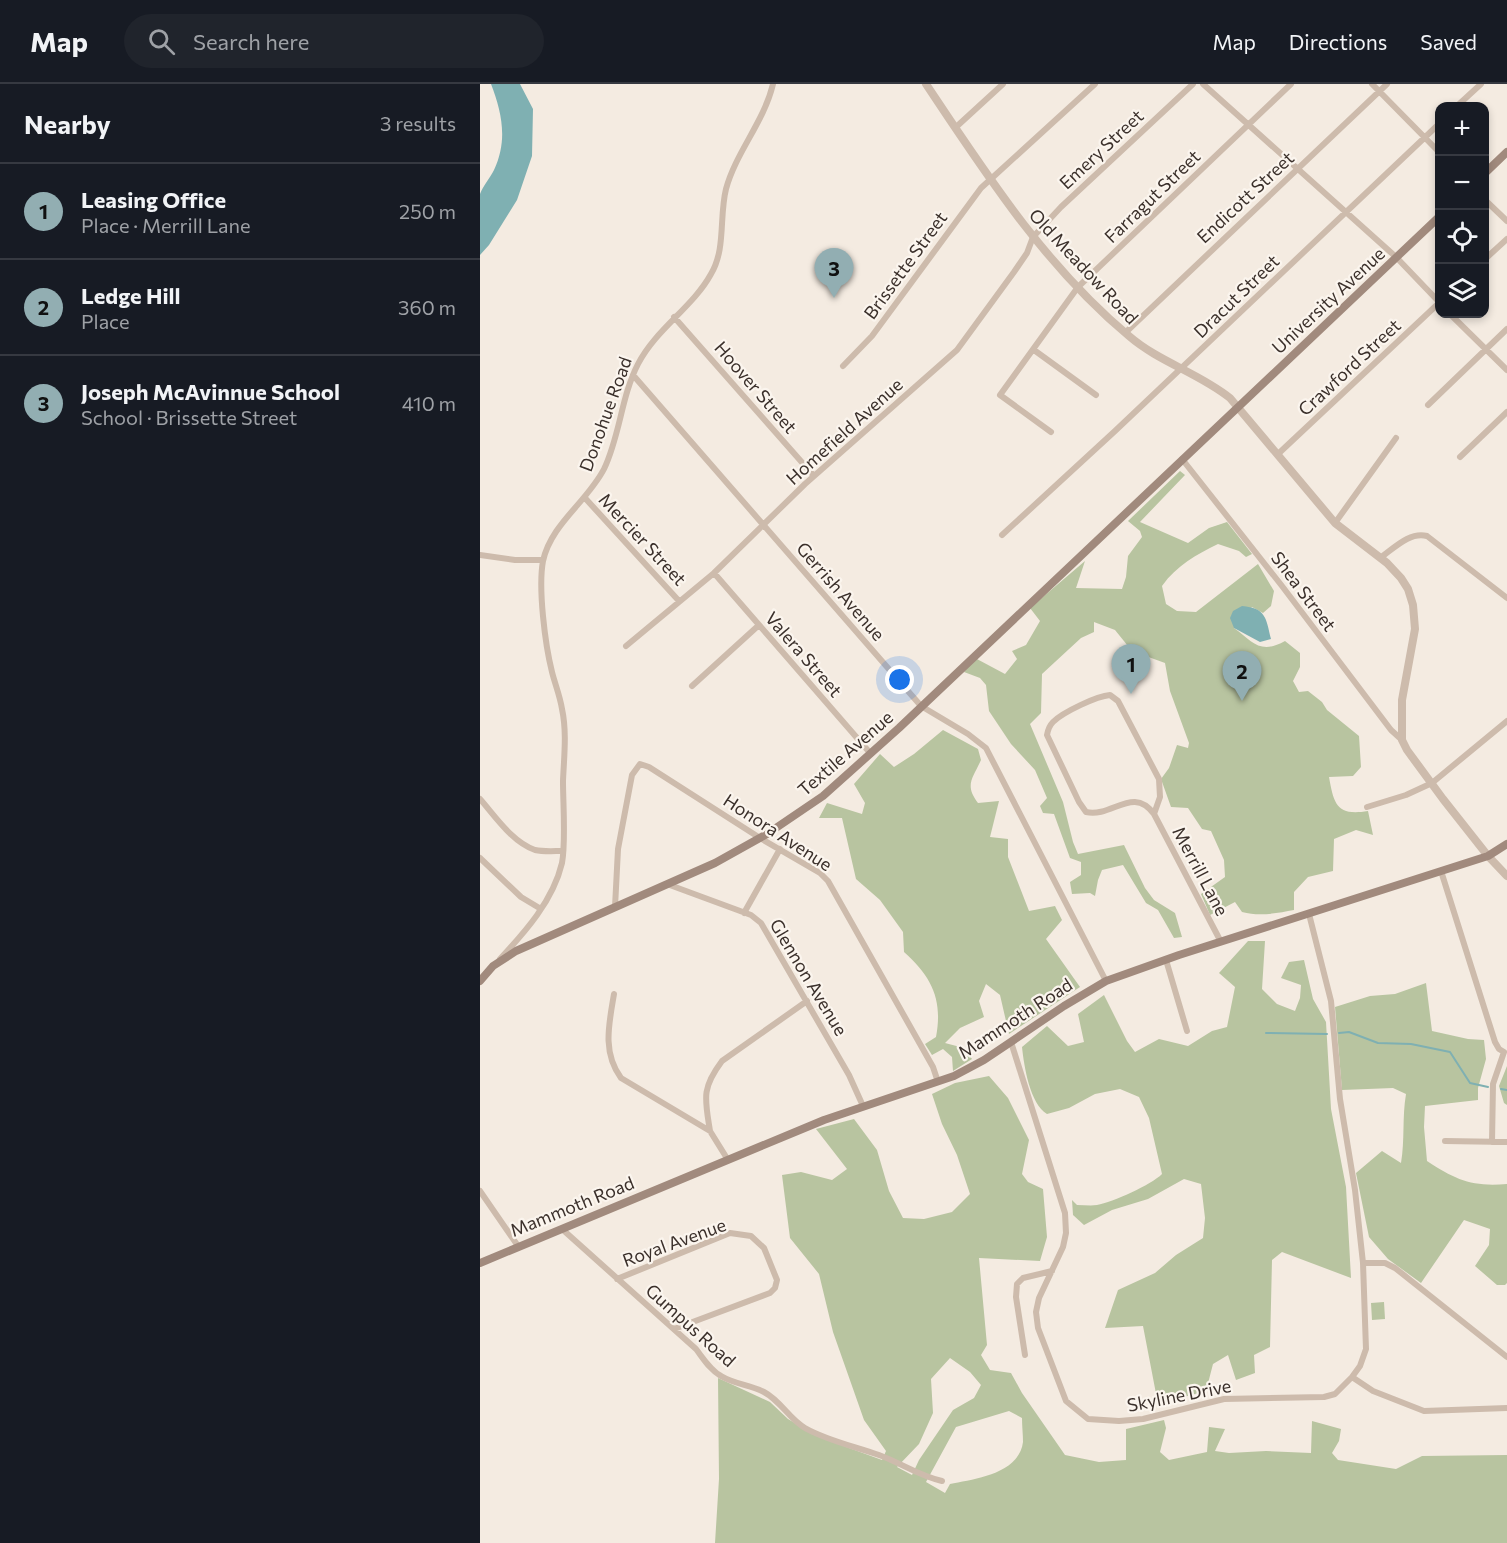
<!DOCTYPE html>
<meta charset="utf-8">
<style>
body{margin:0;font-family:Commissioner,sans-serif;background:#20242c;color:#f1f3f6}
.controls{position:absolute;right:18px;top:18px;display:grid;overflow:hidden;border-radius:12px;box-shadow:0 3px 9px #0003}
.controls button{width:54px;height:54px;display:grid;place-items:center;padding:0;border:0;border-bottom:2px solid #363941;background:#171b24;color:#f1f3f6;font:30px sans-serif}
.you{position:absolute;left:420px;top:596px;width:21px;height:21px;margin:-15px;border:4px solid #fff;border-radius:50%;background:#1a73e8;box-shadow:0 0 0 9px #1a73e833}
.badge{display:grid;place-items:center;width:39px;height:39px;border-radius:50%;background:#92aeb2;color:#111;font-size:20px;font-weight:700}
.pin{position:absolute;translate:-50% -50px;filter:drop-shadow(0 2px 3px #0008)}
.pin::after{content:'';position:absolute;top:32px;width:21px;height:18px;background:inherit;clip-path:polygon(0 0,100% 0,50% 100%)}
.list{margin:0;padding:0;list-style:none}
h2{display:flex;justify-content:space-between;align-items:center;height:78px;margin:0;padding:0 24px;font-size:26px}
h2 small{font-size:20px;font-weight:400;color:#9ea1a6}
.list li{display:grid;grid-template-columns:39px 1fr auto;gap:18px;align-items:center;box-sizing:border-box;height:96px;padding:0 24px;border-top:2px solid #363941}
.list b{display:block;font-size:22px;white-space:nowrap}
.list p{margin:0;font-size:20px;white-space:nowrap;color:#9ea1a6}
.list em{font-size:20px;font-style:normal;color:#9ea1a6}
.icon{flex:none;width:33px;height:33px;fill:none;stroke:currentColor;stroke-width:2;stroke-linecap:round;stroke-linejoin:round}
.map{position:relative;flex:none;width:1027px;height:1459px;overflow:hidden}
header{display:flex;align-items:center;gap:36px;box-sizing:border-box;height:84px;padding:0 30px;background:#171b24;border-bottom:2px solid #363941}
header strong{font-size:28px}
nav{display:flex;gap:33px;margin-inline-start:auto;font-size:21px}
.search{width:420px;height:54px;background:#20242c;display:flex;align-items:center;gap:15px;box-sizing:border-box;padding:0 21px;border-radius:33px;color:#9ea1a6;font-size:22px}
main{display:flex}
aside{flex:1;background:#171b24}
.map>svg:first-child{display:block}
.green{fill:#b8c4a0;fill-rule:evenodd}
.water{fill:#7fb0b2}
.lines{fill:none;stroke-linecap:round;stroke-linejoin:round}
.stream{stroke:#7fb0b2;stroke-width:2}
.minor{stroke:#cdbbac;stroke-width:6}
.tertiary{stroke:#cdbbac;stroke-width:8}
.secondary{stroke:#a18a7d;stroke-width:8}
.labels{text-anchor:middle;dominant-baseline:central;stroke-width:4.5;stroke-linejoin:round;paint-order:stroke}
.street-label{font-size:18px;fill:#3b302b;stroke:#fbf5ee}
</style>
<header>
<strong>Map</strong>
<div class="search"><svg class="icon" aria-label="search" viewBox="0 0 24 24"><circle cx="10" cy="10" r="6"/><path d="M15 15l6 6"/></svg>Search here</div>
<nav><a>Map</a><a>Directions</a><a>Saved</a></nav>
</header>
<main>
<aside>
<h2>Nearby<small>3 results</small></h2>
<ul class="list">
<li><span class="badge">1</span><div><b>Leasing Office</b><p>Place · Merrill Lane</p></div><em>250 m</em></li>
<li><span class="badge">2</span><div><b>Ledge Hill</b><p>Place</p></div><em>360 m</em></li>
<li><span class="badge">3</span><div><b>Joseph McAvinnue School</b><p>School · Brissette Street</p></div><em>410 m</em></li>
</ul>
</aside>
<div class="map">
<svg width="1027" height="1459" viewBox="0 0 1027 1459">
<rect width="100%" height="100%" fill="#f4ebe1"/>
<path class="green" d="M 700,387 L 705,391 L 660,438 L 708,459 L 729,444 L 747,438 L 772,470 L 766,473 L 759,467 L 738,460 C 716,471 697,481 682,502 L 686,520 L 697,527 L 716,528 L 778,480 L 794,507 L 791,522 L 783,529 L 772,523 L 754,544 C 773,558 780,571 805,557 L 820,569 L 820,583 L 813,597 L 819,608 L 828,607 L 842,618 L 847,626 L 879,652 L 881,683 L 873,692 L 849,693 C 854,721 857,732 888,727 L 893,751 L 876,746 L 854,755 L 853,787 L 828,793 L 814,808 L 814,826 C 797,829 780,833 762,828 L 755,818 L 730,831 L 721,810 L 745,793 L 744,776 L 731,747 L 722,745 L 708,724 L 691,723 L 681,695 L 689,684 L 697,661 L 708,664 L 709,659 L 690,607 L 685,579 L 652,567 L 635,546 L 614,538 L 614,548 L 601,554 L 562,590 L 561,629 L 550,640 L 583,718 L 593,758 L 598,770 L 644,761 L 665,804 L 674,816 L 695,829 L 702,853 L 694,854 L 678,826 L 666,819 L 643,781 L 622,786 L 618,796 L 615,812 L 610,809 L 592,810 L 590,798 L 601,791 L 601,778 L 590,774 L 574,730 L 563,729 L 560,722 L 567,714 L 555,686 L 531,660 L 509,627 L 506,601 L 500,594 L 484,588 L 495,574 L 525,590 L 537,575 L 532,567 L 546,561 L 560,537 L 550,524 L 605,477 L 596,504 L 642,505 L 646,493 L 648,472 L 662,453 L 660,447 L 648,437 Z
M 463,646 L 498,665 L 501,676 C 493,694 484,701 498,719 L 519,717 L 510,753 L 528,755 L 528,773 L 549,827 L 575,822 L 582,836 L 566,855 L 600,903 L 529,950 L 520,911 L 506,900 L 499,917 L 504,933 L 480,944 L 465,959 L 484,964 L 492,975 L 473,987 L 472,973 L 463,965 L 452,971 L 445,960 L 456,953 C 463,916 452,893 424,868 L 423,848 L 400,816 L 376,795 L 362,734 L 339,734 L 347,719 L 382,730 L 385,719 L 374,700 L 400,670 L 414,683 L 434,670 Z
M 768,857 L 785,857 L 782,905 L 797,920 L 815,927 L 820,914 L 821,901 L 801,894 L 809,878 L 824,876 L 833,915 L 846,938 L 851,1025 L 866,1103 L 871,1194 L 802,1168 L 792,1176 L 790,1263 L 774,1271 L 775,1289 L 756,1296 L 748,1271 L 733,1280 L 726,1307 L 678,1320 L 663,1242 L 625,1244 L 638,1206 L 675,1189 L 696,1171 L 723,1154 L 725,1134 L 721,1100 L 704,1095 L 668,1115 L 632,1126 L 604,1141 L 593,1131 L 592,1116 L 597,1121 C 604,1121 611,1122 617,1121 C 633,1118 671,1101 682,1090 L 669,1034 L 659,1013 L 640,1005 L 615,1010 L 589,1024 L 567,1030 C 550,1020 544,982 542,963 L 567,942 L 588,962 L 604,958 L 598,930 L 624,911 L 647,957 L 655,968 L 679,955 L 708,962 L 732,947 L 747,943 L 755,903 L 739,889 Z
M 946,899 L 952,947 L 988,955 L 1004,956 L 1006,975 L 998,1004 L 998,1016 L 945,1022 L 944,1043 L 947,1077 C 976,1096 992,1103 1027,1100 L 1027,1199 L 1025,1201 L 1017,1201 L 995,1182 L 1009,1161 L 1010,1145 L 984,1136 L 941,1199 L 908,1175 L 889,1153 L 876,1089 L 902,1067 L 921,1079 C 925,1056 922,1033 926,1010 L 913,1004 L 862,1006 L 855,923 L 890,912 L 915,910 Z
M 1027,982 L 1027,1021 L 1024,1019 L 1019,1002 Z
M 509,992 L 528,1014 L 549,1056 L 542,1090 L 548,1098 L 563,1105 L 567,1153 L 560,1177 L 499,1174 L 507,1261 L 501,1271 L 510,1286 L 531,1289 L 542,1309 L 585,1371 L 619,1378 L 646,1376 L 646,1345 L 684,1336 L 686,1344 L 680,1368 L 689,1376 L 727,1368 L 729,1343 L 745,1345 L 735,1367 L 749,1369 L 786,1367 L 831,1369 L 832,1337 L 861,1345 L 859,1357 L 852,1369 L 858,1376 L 916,1385 L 942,1372 L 1027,1371 L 1027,1459 L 235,1459 L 239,1395 L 238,1294 L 290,1318 L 308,1335 L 339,1353 L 402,1376 L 406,1367 L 384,1336 L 353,1248 L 339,1190 L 310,1154 L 302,1091 L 321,1088 L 352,1096 L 367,1085 L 336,1045 L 374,1035 L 397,1066 L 409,1107 L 423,1134 L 444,1135 L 472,1128 L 490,1110 L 477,1071 L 462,1040 L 452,1010 L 475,999 ZM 470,1274 L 490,1288 L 501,1301 L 494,1314 L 473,1326 L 439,1376 L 432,1391 L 417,1383 L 439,1360 L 453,1329 L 451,1295 ZM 529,1327 L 542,1334 C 542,1342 543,1351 543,1358 C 539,1390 494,1395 470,1400 L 465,1409 L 446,1398 L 476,1343 Z
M 904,1218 L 905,1235 L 892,1236 L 891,1219 Z"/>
<path class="water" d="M 11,0 L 40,0 L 53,25 L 52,72 L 37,116 L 9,161 L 0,171 C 0,159 0,120 0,110 C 3,102 10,94 14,86 C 28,56 22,29 11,0 Z
M 762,522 C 786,524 786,534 791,555 L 780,558 L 754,544 L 750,534 L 753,527 Z"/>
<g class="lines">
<path class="stream" d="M 786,949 L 847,950
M 859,949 L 869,948 L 898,959 L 931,960 L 970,968 L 990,999 L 1008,1003
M 1021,1005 L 1027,1006"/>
<path class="minor" d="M 723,0 L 916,173 L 960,219
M 892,0 L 960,69
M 977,22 L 1001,0
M 475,44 L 523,0
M 1004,115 L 1027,137
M 1004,176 L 1027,155
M 970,230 L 1027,286
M 194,233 L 334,392
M 645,249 L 907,0
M 554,266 L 616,311
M 363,282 L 392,252 L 501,104 L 615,0
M 153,291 L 441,622 L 488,650 L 506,664 L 626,897
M 948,321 L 1027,245
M 571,348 L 520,311 L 598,203 L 811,0
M 798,370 L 960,218
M 980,373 L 1027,328
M 702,375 L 802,502 L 911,646 L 922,656
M 105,414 L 199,517
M 855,439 L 916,354
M 522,451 L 635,347 L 960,39
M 0,471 L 35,476 L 63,476
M 900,474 C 913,465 930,447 947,452 L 1027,514
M 234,489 L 391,670
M 146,562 L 234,489 L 325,400 L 477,266 L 534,188 L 547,169 L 553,153 L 581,123 L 713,0
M 212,602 L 279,541
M 0,715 C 15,732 32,758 55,766 C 64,768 74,767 83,767
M 887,723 L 926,711 L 952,699 L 1027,637
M 674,730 C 653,701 632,734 606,728 L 599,718 L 567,651 C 568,645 569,642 573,638 C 583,628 617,612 630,611 L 638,617 L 679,695 L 680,713 L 674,730 L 741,858
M 0,774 L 41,813 L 61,825
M 961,787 L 1015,958 L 1019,965 L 1024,968
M 187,800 L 271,831 L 281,839 L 369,991 L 383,1022
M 135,823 L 138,765 L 152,691 L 160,680 L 169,683 L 280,754 L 340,789 L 348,797 L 453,983 L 458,998
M 264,829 L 300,765
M 20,875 C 45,848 73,817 82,779 C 86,758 83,720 83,697 C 84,673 87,648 82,625 C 80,612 75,600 72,588 C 65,560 58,504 63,477 C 71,440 107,418 124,385 C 140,352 141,313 158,280 C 176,245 213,223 231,190 C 246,165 239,133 246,105 C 256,68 284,38 293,0
M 686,876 L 707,947
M 134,910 C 129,940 122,968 141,994 L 230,1047 L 248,1076
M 531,958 L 585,1129 L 586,1149 L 583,1163 L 559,1214 L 556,1228 L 558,1244 L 586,1317 L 608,1335 L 639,1337 L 663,1335 L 744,1315 L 844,1313 L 855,1310 L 872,1293 L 880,1282 L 886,1265 L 883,1179 L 875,1106 L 860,1015 L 851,917 L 829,830
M 230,1047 C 225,1015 221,1005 242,977 L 327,917
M 965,1057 L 1027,1058
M 1012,1058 L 1013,1000 L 1024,968
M 0,1107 L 38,1162
M 82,1145 L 216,1265 C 223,1274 230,1286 241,1292 C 254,1300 270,1301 284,1308 C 301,1317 309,1335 325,1344 C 348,1357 374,1362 399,1371 C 421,1379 439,1392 462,1397
M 883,1179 L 905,1179 L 915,1184 L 1027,1273
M 137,1195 L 250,1149 L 271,1152 L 284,1164 L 297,1196 L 295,1204 L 290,1209 L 194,1245
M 545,1271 L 536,1213 L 537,1200 L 543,1194 L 572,1187
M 872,1293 L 893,1307 L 944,1327 L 1027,1324"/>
<path class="tertiary" d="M 446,0 C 506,90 565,182 649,252 C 679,278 719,289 750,314 L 855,439 L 907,479 L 921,494 L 928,505 L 933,521 L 935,545 L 922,616 L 922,656 L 927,666 L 963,715 L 1008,772 L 1027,792"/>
<path class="secondary" d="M 1004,90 L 1027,68
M 0,897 L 13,882 L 36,867 L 235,779 L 287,750 L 343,712 L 419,644 L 960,132
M 0,1179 L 344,1036 L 474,992 L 504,976 L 584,922 L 626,897 L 699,871 L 1008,772 L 1027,760"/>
</g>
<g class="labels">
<g class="street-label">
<text transform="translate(621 65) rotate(-43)">Emery Street</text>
<text transform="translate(672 112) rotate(-44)">Farragut Street</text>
<text transform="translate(765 113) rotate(-43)">Endicott Street</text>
<text transform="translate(425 181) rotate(-54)">Brissette Street</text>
<text transform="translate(604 182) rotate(47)">Old Meadow Road</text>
<text transform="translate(756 212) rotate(-44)">Dracut Street</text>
<text transform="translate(848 216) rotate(-43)">University Avenue</text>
<text transform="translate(869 283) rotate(-43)">Crawford Street</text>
<text transform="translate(276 303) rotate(49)">Hoover Street</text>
<text transform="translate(125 330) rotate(-70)">Donohue Road</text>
<text transform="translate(364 347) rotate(-42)">Homefield Avenue</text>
<text transform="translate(163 455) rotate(47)">Mercier Street</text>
<text transform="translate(361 507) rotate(49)">Gerrish Avenue</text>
<text transform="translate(824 507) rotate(53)">Shea Street</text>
<text transform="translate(324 570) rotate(49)">Valera Street</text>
<text transform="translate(365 669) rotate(-41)">Textile Avenue</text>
<text transform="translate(298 748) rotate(33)">Honora Avenue</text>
<text transform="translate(721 787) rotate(62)">Merrill Lane</text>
<text transform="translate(329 893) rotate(59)">Glennon Avenue</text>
<text transform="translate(535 934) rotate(-33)">Mammoth Road</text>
<text transform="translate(92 1122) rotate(-22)">Mammoth Road</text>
<text transform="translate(194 1158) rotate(-20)">Royal Avenue</text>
<text transform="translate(211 1241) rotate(42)">Gumpus Road</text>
<text transform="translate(699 1311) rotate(-11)">Skyline Drive</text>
</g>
</g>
</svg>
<div class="controls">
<button>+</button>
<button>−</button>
<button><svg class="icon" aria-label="locate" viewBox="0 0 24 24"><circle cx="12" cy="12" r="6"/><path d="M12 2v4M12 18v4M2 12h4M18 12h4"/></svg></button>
<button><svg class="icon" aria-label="layers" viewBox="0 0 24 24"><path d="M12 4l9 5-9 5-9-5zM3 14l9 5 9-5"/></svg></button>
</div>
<div class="you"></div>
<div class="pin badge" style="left:651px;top:610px">1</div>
<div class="pin badge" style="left:762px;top:617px">2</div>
<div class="pin badge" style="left:354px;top:214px">3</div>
</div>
</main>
